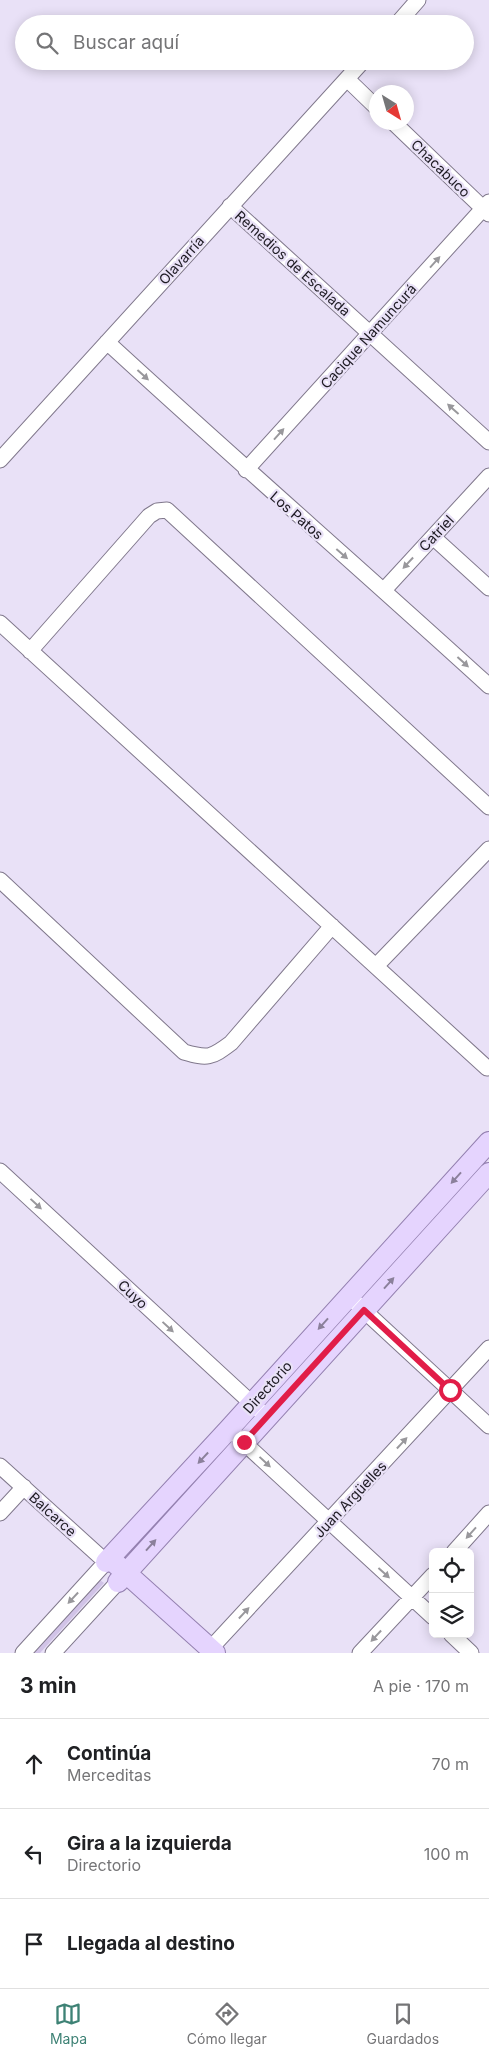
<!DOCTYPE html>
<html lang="es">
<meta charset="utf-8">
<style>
body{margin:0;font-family:Inter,sans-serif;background:#f6f6f6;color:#202124}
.controls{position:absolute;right:15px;bottom:15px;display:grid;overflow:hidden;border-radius:8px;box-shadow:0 2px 12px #0003}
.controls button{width:45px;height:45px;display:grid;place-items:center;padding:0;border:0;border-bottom:1px solid #e0e0e0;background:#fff;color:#202124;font:25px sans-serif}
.compass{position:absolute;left:369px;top:85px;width:45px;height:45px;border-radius:50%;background:#fff;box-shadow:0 2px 12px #0003;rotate:143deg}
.stop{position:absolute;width:15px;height:15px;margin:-11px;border:4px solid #e11d48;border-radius:50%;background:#fff}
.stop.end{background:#e11d48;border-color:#fff;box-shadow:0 1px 5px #0008}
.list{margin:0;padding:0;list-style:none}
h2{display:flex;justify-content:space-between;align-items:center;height:65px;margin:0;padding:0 20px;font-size:21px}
h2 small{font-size:16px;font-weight:400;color:#757577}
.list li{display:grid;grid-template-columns:32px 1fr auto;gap:15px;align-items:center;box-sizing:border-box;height:90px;padding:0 20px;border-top:1px solid #e0e0e0}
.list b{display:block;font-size:19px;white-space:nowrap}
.list p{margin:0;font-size:16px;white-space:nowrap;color:#757577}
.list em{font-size:16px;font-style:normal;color:#757577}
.icon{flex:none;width:28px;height:28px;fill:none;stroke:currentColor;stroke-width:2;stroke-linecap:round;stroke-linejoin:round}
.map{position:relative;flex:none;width:489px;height:1653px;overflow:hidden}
.search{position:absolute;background:#fff;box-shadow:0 2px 12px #0003;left:15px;right:15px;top:15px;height:55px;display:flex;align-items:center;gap:12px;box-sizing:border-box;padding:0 18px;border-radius:28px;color:#757577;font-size:19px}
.sheet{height:335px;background:#fff}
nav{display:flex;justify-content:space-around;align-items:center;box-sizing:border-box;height:70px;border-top:1px solid #e0e0e0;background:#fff;font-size:14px;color:#757577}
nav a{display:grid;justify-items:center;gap:2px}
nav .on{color:#3e8275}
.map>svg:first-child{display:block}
.green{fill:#d1c3e7}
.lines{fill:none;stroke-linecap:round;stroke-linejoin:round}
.minor-casing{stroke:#80788c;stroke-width:17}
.major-casing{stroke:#9480b0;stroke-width:22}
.minor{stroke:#fff;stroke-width:15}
.major{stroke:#e5d4fe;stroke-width:20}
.oneway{fill:#99989c}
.oneway2{fill:#8b809b}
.route{stroke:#e11d48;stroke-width:6}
.labels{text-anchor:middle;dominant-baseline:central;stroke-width:4.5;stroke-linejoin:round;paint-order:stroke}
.street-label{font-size:14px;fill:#1d1a22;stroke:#e9e1f7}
</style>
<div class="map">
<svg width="489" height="1653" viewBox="0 0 489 1653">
<rect width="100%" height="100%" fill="#e9e1f7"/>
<path class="green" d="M 100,1580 L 104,1583 L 40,1653 L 33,1653 Z"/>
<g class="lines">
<g class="minor-casing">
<path id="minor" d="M 397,24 L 418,0
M 347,79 L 376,107
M 393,122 L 489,214
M 230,206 L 489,442
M 107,342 C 233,458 362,570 489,686
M 0,460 L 363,61
M 246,470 L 489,202
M 433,537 L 489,588
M 384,590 L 489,476
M 0,623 L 487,1068
M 30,651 L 149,516 L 157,511 L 167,510 L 489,807
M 0,880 L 184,1052 C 208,1059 211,1058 231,1043 L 332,926
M 376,966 L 489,849
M 0,1171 L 260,1411
M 356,1303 L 489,1426
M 229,1429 L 433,1617
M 0,1466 L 106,1562 L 23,1653
M 0,1513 L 24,1487
M 454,1552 L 489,1513
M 451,1634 L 471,1653
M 210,1649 L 489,1348
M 53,1653 L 118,1582
M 360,1653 L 433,1575"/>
</g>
<g class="major-casing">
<path id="major" d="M 106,1562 L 229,1429 L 489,1142
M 116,1564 L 215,1653
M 118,1582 L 489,1173"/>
</g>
<use href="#minor" class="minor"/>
<use href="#major" class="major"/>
</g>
<defs><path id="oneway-solid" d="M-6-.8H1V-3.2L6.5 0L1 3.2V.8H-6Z" transform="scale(1.25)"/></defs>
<g class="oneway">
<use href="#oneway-solid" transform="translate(435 262) rotate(-48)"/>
<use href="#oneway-solid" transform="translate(143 375) rotate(42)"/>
<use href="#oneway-solid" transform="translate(453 409) rotate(-138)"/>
<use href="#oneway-solid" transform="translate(279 434) rotate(-48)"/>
<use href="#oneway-solid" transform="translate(342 554) rotate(41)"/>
<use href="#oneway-solid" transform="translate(408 563) rotate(133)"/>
<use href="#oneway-solid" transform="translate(463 662) rotate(42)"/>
<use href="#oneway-solid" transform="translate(36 1204) rotate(43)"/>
<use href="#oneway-solid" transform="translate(168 1327) rotate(43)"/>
<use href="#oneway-solid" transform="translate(402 1443) rotate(-47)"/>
<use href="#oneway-solid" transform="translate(265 1462) rotate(43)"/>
<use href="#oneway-solid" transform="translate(471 1533) rotate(132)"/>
<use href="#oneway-solid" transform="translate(384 1573) rotate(42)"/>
<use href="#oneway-solid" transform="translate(73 1598) rotate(133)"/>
<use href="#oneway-solid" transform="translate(244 1613) rotate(-47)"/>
<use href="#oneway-solid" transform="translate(376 1636) rotate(133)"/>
</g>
<g class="oneway2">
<use href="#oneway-solid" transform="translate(456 1178) rotate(132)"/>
<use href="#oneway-solid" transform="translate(389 1283) rotate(-48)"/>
<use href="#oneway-solid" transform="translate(323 1324) rotate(132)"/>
<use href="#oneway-solid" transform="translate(203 1458) rotate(133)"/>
<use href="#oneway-solid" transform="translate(151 1545) rotate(-48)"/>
</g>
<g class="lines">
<path class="route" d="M 244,1442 L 364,1310 L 450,1390"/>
</g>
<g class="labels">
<g class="street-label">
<text transform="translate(441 168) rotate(44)">Chacabuco</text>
<text transform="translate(181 260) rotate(-48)">Olavarría</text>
<text transform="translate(293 263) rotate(42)">Remedios de Escalada</text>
<text transform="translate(368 336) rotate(-48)">Cacique Namuncurá</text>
<text transform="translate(297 515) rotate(41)">Los Patos</text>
<text transform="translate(436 533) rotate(-47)">Catriel</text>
<text transform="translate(133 1294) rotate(43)">Cuyo</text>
<text transform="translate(267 1387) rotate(-48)">Directorio</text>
<text transform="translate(350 1499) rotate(-47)">Juan Argüelles</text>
<text transform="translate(53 1514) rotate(42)">Balcarce</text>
</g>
</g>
</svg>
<div class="controls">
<button><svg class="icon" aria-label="locate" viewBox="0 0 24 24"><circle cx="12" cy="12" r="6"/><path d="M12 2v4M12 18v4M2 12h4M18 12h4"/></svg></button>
<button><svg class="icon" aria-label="layers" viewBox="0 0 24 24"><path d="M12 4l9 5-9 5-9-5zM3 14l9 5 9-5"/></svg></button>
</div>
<svg class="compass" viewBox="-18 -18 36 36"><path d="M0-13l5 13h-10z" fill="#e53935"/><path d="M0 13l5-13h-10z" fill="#757577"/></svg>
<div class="stop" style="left:450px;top:1390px"></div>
<div class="stop end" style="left:244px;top:1442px"></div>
<div class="search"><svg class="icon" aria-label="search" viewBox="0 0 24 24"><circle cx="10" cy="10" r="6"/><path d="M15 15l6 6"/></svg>Buscar aquí</div>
</div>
<section class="sheet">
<h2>3 min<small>A pie · 170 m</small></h2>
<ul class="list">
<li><svg class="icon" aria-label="ahead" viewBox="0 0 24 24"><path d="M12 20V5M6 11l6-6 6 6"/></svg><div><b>Continúa</b><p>Merceditas</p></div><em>70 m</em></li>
<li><svg class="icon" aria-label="left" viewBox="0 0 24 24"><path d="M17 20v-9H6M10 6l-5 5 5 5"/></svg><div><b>Gira a la izquierda</b><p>Directorio</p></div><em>100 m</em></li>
<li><svg class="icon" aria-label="arrive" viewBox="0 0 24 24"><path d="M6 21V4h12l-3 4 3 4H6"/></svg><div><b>Llegada al destino</b></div></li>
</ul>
</section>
<nav>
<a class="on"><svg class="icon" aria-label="map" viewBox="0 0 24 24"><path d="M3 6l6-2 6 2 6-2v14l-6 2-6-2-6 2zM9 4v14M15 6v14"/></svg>Mapa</a>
<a><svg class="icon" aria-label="directions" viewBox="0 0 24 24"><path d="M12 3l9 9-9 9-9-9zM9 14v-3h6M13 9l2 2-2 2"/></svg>Cómo llegar</a>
<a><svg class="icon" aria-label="saved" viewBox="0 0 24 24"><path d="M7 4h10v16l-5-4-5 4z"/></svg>Guardados</a>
</nav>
